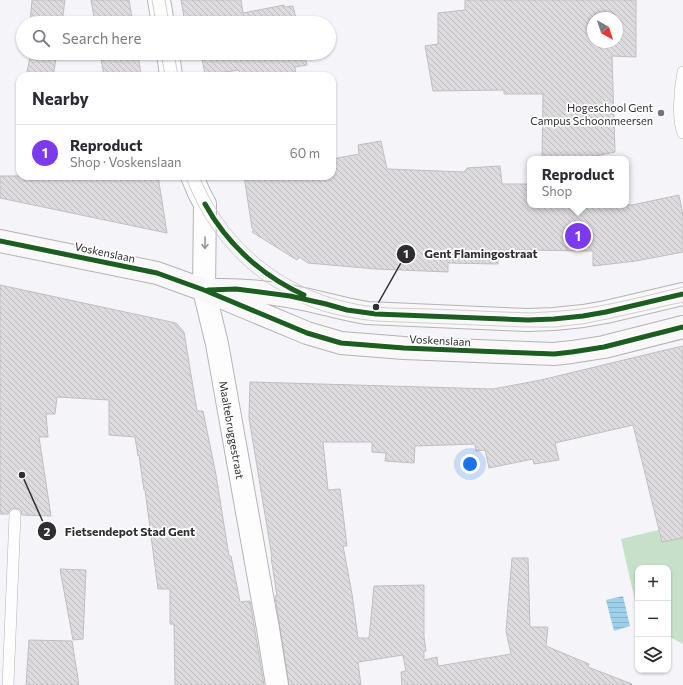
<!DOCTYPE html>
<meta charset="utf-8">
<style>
body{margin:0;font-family:Commissioner,sans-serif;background:#f2f2f3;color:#2b2b33}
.controls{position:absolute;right:12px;bottom:12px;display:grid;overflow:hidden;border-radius:8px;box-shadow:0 1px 3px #0004}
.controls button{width:36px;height:36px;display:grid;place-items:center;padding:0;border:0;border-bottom:1px solid #e1e1e2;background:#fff;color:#2b2b33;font:20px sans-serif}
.compass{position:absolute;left:587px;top:12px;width:36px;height:36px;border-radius:50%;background:#fff;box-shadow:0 1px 3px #0004;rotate:141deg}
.you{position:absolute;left:470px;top:464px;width:14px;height:14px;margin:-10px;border:3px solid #fff;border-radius:50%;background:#1a73e8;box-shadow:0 0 0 6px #1a73e833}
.badge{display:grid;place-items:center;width:26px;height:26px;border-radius:50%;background:#7c3aed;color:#fff;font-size:13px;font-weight:700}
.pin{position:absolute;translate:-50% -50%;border:2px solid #fff;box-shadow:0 1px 4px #0006}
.popup{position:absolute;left:527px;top:156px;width:102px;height:52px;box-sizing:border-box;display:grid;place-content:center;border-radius:8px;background:#fff;filter:drop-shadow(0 1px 3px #0005);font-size:13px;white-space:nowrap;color:#7c7c81}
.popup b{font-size:15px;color:#2b2b33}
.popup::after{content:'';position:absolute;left:50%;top:100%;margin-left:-8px;border:8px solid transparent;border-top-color:#fff}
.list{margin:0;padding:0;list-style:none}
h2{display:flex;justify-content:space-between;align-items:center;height:52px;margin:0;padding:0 16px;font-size:17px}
h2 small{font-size:13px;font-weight:400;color:#7c7c81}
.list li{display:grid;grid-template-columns:26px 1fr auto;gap:12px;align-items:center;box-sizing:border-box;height:56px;padding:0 16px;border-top:1px solid #e1e1e2}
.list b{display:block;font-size:15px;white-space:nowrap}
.list p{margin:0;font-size:13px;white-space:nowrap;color:#7c7c81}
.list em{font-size:13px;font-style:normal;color:#7c7c81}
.icon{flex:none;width:22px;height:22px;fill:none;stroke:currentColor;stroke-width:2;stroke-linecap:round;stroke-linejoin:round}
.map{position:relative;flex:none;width:683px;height:685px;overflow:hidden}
.search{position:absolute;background:#fff;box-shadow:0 1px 3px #0004;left:16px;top:16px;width:320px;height:44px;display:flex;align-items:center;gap:10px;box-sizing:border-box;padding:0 14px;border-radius:22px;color:#7c7c81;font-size:15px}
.panel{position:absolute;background:#fff;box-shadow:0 1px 3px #0004;left:16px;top:72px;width:320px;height:108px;border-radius:12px}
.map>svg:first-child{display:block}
.garden{fill:#c7e0ca}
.water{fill:url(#water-rules)}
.building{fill:url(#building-back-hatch);stroke:#c0bebf;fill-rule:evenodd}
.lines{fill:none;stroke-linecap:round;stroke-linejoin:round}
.lane-casing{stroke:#b4b4b7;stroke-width:12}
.street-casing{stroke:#b4b4b7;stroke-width:24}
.secondary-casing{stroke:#b4b4b7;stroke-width:24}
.lane{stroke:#fefdfe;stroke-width:11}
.street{stroke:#fefdfe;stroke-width:22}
.secondary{stroke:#f9f7f7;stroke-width:22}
.tram{stroke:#d0d0d1;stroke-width:1}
.cycleway-casing{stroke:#fff;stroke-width:8}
.cycleway{stroke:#1b5e20;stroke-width:5}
.oneway{stroke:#969597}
.poi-dot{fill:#747376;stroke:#fff;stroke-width:1.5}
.labels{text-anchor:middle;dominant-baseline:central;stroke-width:3.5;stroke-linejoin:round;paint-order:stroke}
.poi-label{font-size:11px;fill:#2e2d30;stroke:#fff;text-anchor:end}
.street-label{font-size:11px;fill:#2e2d30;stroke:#fff}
.leader{fill:none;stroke:#2e2d30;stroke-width:1.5}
.callout-dot{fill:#2e2d30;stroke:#fff;stroke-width:1.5}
.mark-label{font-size:12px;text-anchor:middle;font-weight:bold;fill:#fff}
.callout-label{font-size:12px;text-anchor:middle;font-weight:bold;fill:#2e2d30;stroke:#fff;stroke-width:3.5;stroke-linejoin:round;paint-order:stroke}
</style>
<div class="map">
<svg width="683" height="685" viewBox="0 0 683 685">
<defs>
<pattern id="water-rules" width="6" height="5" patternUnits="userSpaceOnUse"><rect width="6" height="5" fill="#9ed0eb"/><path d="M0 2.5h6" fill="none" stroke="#88b3ca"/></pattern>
<pattern id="building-back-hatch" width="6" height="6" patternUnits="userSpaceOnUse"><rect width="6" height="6" fill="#dddbdd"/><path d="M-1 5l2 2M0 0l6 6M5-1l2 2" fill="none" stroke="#bebcbe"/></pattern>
</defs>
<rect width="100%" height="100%" fill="#f5f4f9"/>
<path class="garden" d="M 683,524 L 683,644 L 668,636 L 668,568 L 638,568 L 638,614 L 621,539 Z"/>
<path class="water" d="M 623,596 L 630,626 L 614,631 L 606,600 Z"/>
<path class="building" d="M 32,0 L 65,0 L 62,23 L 30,23 Z
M 91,0 L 129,0 L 133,23 L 95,23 Z
M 181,0 L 241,0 L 243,13 L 284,5 L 284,7 L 293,6 L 297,23 L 185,23 Z
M 465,0 L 636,0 L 636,57 L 612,56 L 615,152 L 581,159 L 542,159 L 543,94 L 504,94 L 504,90 L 433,91 L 425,46 L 438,44 L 438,13 L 465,10 ZM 593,18 L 617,18 L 617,42 L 593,42 Z
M 31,53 L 57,53 L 53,76 L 26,76 Z
M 100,53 L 138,53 L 141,76 L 104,76 Z
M 201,53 L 304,53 L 307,65 L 295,67 L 296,76 L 240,76 L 239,70 L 205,75 Z
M 381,141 L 387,169 L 465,172 L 465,170 L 467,170 L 467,168 L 500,166 L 502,184 L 530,184 L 530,205 L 632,205 L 679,195 L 683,215 L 683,252 L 636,261 L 593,266 L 593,251 L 522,250 L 498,250 L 498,264 L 448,263 L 448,272 L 376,269 L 308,263 L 299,257 L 297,260 L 252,232 L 254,229 L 252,228 L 244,176 L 332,176 L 332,159 L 359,154 L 358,145 Z
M 0,176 L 158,176 L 167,233 L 0,198 Z
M 0,285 L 176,323 L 184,332 L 197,411 L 203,411 L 216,475 L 229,556 L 231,556 L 240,602 L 250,601 L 264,685 L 175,685 L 174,624 L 170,624 L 170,589 L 158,589 L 145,490 L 144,490 L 139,455 L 138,456 L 135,437 L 109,435 L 109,400 L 57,397 L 55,414 L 46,414 L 48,437 L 39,437 L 51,516 L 22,515 L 21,511 L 19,509 L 15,508 L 11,509 L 9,511 L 8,514 L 0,514 Z
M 683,346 L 683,538 L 662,542 L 633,425 L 555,443 L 559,460 L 534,464 L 533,459 L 489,468 L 485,450 L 476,451 L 475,444 L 415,446 L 414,463 L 385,461 L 386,453 L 372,452 L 372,442 L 323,442 L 328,490 L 340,489 L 347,546 L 343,546 L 352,594 L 358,638 L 369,638 L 374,586 L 424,585 L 424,637 L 426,651 L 424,651 L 424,660 L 437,657 L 438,666 L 511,654 L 506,631 L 512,558 L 528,558 L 530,627 L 548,627 L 546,646 L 589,664 L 588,667 L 632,684 L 631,685 L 402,685 L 401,672 L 406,671 L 403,655 L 358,662 L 361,685 L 289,685 L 275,596 L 277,596 L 271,557 L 272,557 L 249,418 L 250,382 L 493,389 L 541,380 L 661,351 Z
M 60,569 L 86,570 L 83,639 L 73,640 Z
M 29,640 L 72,641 L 79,685 L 26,685 Z"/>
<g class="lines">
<g class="lane-casing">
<path id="lane" d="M 683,72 C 680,87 677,119 683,133
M 8,685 L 15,515"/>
</g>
<g class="street-casing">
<path id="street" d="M 159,0 L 163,23
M 168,53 L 171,76
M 192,176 L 199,193 L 205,204 L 204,290 L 217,344 L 268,629 L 277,685"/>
</g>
<g class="secondary-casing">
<path id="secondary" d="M 0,241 L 157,273 L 204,290 L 307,333 L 341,343 L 404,348 L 501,352 L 554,354 L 572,352 L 604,347 L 683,327
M 215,290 C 252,289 289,295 325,304 C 339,307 353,311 367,313 L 503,319 L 528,320 L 554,319 L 583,316 L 606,312 L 683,294"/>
</g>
<use href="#lane" class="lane"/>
<use href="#street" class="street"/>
<use href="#secondary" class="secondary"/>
<path class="tram" d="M 152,0 L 156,23
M 165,0 L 169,23
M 161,53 L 165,76
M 174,53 L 178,76
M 185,176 C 191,190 197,204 205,217 C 220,241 240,264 263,280 C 269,284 275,287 281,291 C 292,297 303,304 314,308 C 334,315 355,319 376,321 L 526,327 L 555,327 L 582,324 L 607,319 L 683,302
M 199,176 C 230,251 295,298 375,307 C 393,309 411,308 430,309 C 463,310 496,312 530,313 C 547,312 564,311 581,309 C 616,304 649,295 683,287"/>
<g class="cycleway-casing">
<path id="cycleway" d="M 205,204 C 227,244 262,276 304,295
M 0,241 L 157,273 L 204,290 L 307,333 L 341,343 L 404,348 L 501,352 L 554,354 L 572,352 L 604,347 L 683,327
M 208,290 L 236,289 L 290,296 L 326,304 L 347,310 L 376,314 L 528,320 L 554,319 L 583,316 L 606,312 L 683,294"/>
</g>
<use href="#cycleway" class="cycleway"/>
</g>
<defs><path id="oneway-shaft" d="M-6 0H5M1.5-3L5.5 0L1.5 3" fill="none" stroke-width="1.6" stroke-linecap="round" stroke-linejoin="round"/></defs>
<use class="oneway" href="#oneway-shaft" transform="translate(205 243) rotate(91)"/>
<circle class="poi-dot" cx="661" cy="113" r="4"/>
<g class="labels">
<g class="poi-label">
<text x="653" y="107">Hogeschool Gent<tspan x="653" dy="13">Campus Schoonmeersen</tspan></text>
</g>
<g class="street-label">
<text transform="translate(105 252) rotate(12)">Voskenslaan</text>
<text transform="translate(440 340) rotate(3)">Voskenslaan</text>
<text transform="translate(232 430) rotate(80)">Maaltebruggestraat</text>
</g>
</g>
<path class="leader" d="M376 307L406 254M22 475L47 531"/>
<g class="callout-dot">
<circle cx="376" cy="307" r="4"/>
<circle cx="22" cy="475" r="4"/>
<circle cx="406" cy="254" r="10"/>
<circle cx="47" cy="531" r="10"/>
</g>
<g class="mark-label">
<text x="406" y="258">1</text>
<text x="47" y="536">2</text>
</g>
<g class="callout-label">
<text x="481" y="258">Gent Flamingostraat</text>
<text x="130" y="536">Fietsendepot Stad Gent</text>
</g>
</svg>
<div class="controls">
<button>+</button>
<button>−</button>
<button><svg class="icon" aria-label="layers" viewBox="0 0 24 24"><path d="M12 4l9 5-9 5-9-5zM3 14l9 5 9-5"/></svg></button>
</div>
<svg class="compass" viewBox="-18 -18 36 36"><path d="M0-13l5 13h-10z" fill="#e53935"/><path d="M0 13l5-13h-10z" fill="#7c7c81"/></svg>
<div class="you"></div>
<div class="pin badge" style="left:578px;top:236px">1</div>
<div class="popup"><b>Reproduct</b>Shop</div>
<div class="search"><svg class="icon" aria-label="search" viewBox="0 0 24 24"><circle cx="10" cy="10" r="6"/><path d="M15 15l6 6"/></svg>Search here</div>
<section class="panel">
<h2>Nearby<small></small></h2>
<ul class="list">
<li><span class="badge">1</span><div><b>Reproduct</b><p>Shop · Voskenslaan</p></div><em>60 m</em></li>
</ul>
</section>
</div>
